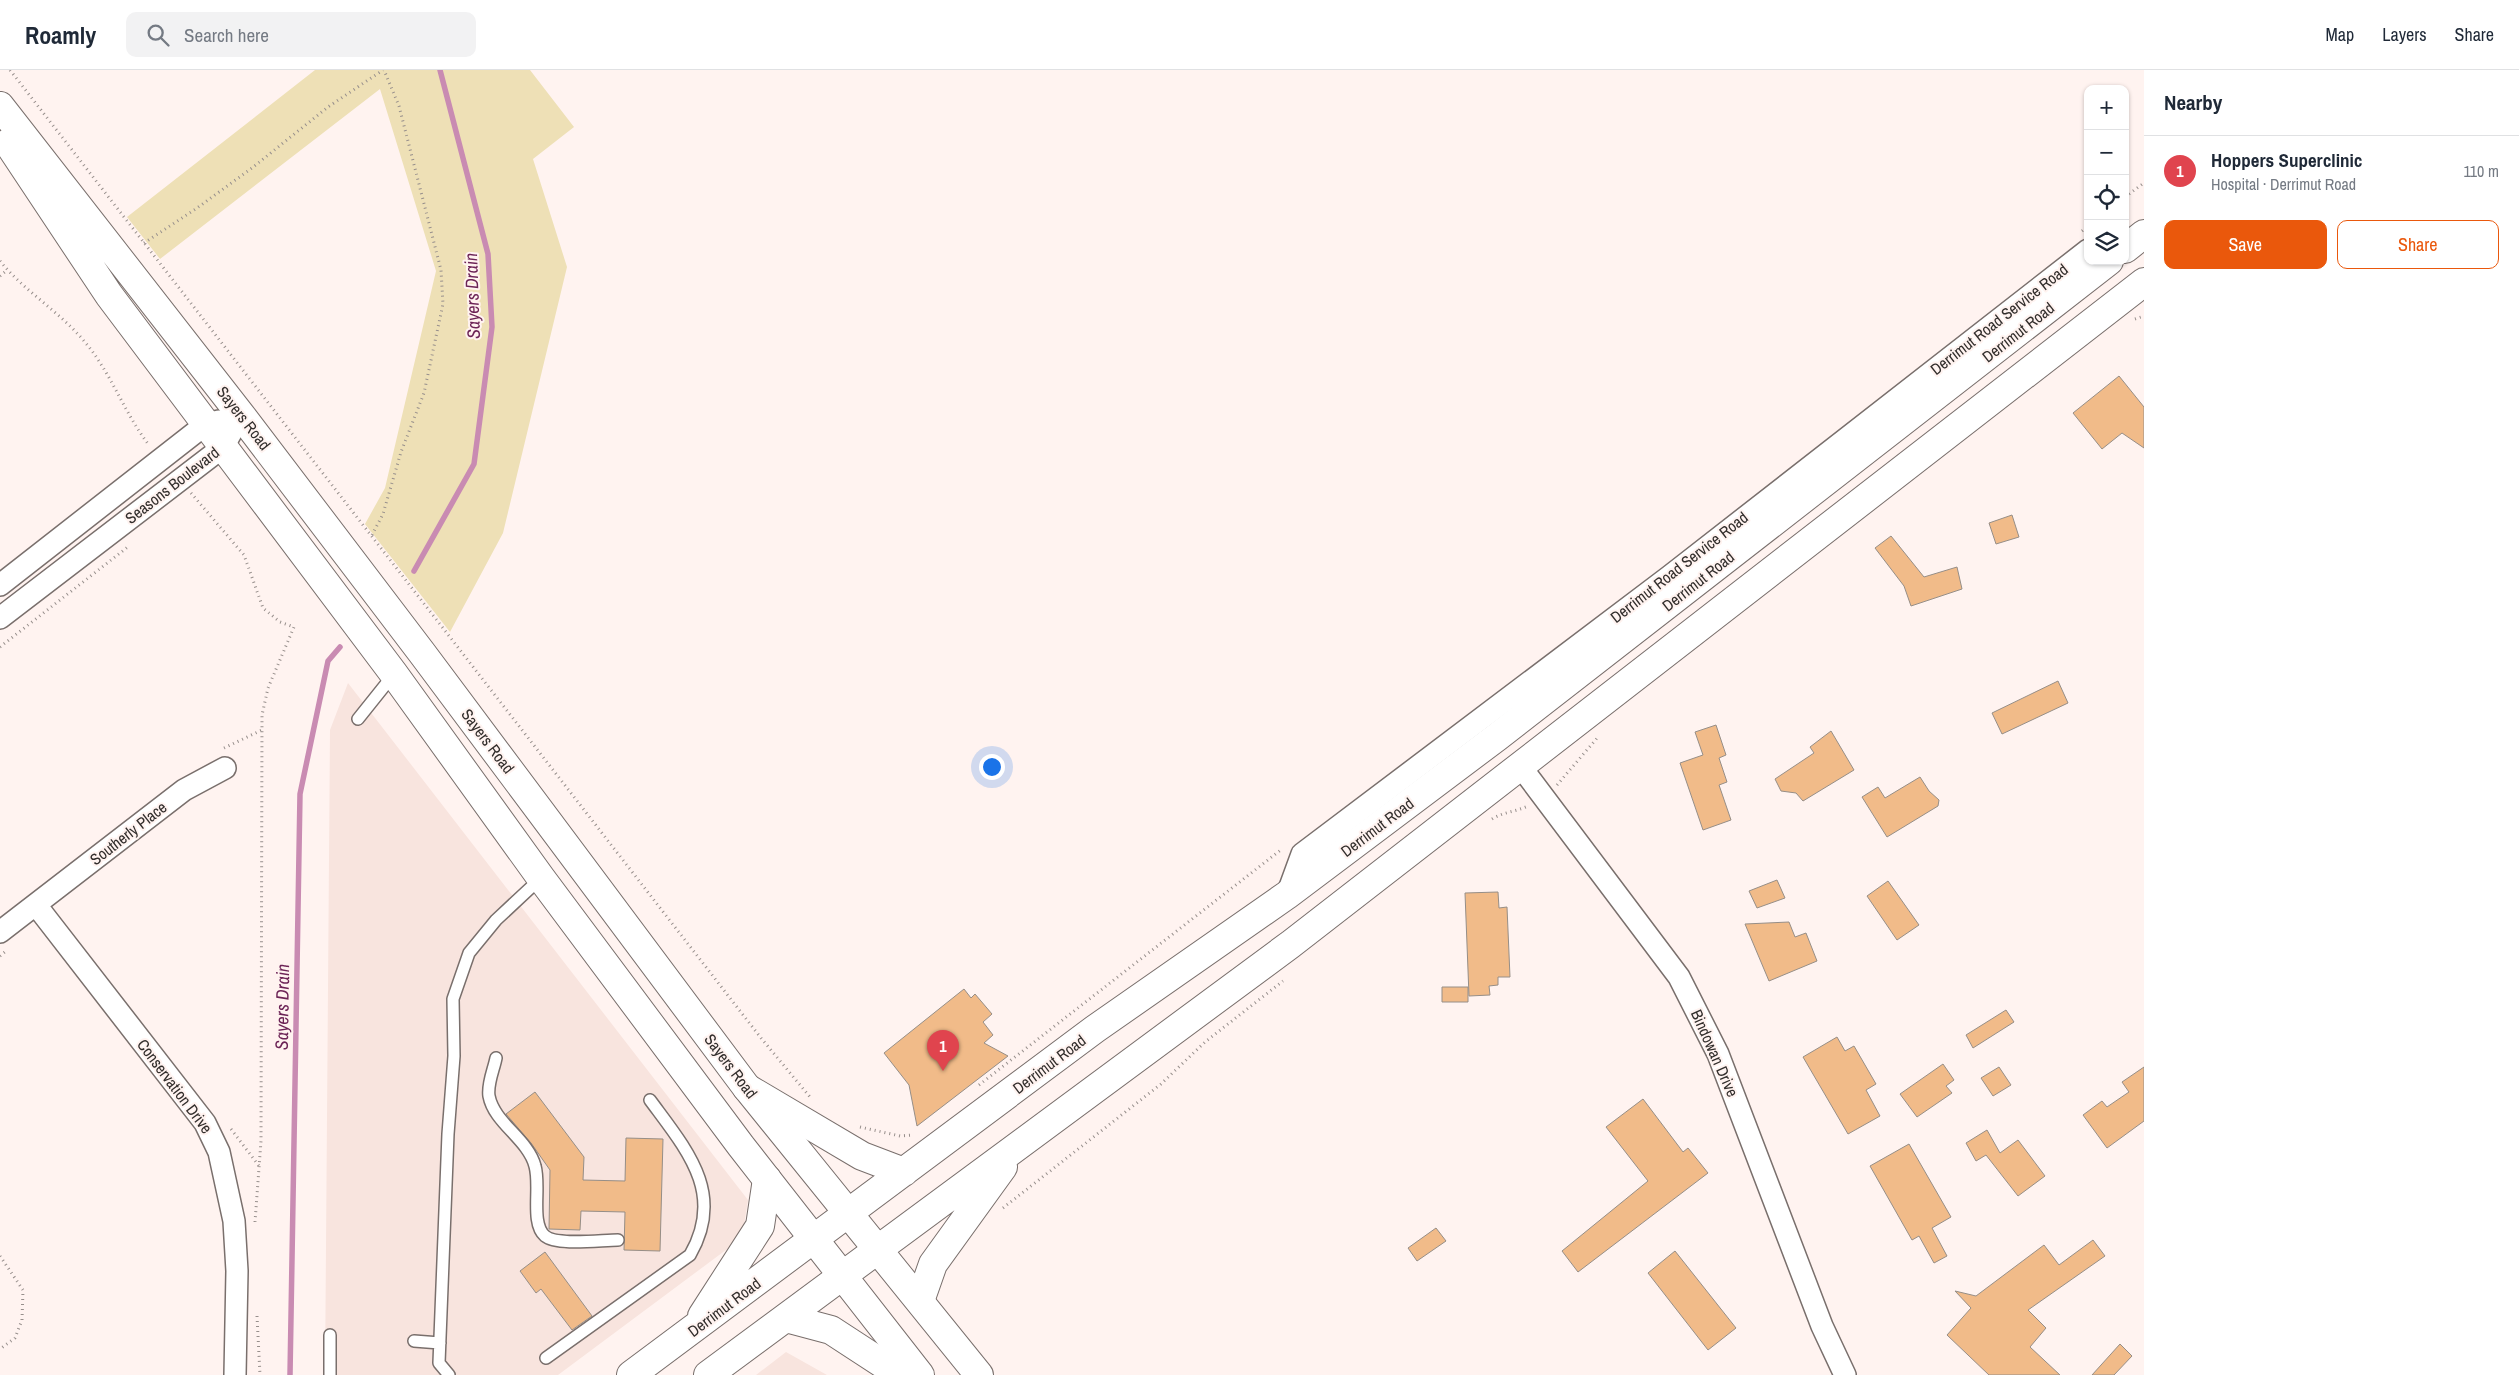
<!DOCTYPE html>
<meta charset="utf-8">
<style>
body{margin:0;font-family:"Archivo Narrow",sans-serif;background:#f2f2f3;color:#1f2937}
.controls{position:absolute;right:15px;top:15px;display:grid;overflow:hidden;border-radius:10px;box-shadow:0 1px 4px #0004}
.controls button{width:45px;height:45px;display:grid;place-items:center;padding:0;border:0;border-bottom:1px solid #e0e1e3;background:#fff;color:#1f2937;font:25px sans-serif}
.you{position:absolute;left:991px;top:696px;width:18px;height:18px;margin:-12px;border:4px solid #fff;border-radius:50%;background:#1a73e8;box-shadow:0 0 0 8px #1a73e833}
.badge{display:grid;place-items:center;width:32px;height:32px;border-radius:50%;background:#ea580c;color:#fff;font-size:16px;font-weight:700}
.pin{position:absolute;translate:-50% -41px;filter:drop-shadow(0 1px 2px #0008)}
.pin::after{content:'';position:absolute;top:26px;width:18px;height:15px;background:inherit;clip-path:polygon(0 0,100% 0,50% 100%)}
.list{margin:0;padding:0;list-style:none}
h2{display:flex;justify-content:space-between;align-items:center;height:65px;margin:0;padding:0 20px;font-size:21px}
h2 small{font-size:16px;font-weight:400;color:#747a83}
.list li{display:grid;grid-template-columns:32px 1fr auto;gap:15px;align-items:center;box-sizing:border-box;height:70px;padding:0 20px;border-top:1px solid #e0e1e3}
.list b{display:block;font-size:19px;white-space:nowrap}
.list p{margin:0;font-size:16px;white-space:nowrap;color:#747a83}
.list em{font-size:16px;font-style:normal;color:#747a83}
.actions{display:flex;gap:10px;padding:15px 20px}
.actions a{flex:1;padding:11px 0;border:1px solid #ea580c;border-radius:10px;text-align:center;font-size:18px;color:#ea580c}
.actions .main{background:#ea580c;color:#fff}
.icon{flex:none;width:28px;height:28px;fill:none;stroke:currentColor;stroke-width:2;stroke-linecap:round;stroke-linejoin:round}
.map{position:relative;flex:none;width:2144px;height:1305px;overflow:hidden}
header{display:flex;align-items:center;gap:30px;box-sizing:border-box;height:70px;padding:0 25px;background:#fff;border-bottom:1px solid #e0e1e3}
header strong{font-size:24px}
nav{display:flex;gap:28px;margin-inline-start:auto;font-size:18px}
.search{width:350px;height:45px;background:#f2f2f3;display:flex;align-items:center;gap:12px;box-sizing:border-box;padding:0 18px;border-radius:10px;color:#747a83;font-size:19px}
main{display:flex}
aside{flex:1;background:#fff}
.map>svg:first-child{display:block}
.built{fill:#f8e4de}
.green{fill:#eee0b6}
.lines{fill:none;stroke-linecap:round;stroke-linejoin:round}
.stream{stroke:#c98bb2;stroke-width:5.5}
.building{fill:#f1bb89;stroke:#968e87}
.lane-casing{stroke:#796f6c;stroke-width:14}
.street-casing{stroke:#796f6c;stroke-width:24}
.secondary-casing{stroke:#796f6c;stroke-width:30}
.highway-casing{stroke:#796f6c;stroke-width:30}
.path{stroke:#978f8c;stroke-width:3;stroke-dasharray:1 4;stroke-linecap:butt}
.lane{stroke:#fff;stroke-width:11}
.street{stroke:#fff;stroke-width:21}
.secondary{stroke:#fff;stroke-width:28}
.highway{stroke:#fff;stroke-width:28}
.labels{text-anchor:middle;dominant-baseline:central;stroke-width:4;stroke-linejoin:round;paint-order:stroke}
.street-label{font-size:16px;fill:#322e2c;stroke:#fff3f0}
.water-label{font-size:18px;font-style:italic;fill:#6c2356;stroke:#fff3f0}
</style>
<header>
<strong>Roamly</strong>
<div class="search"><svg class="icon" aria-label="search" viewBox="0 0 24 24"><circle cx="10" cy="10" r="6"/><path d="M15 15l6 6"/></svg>Search here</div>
<nav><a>Map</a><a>Layers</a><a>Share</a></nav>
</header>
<main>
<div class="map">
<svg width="2144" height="1305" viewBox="0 0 2144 1305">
<rect width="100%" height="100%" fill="#fff3f0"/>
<path class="built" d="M 348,613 L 748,1130 L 742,1168 L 558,1305 L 325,1305 L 330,660 Z
M 786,1282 L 827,1305 L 756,1305 Z"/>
<path class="green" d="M 315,0 L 530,0 L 574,57 L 533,89 L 567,197 L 503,463 L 450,562 L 365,454 L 385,418 L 436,201 L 380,19 L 160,189 L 127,147 Z"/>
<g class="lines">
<path class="stream" d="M 414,501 L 474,394 L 492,257 L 488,184 L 440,0
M 290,1305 L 300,724 L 328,591 L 340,577"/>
</g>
<path class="building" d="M 2119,306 L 2144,337 L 2144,378 L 2122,363 L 2102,379 L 2073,343 Z
M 2012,445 L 2019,467 L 1996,474 L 1989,453 Z
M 1891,466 L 1924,507 L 1957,497 L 1962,519 L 1911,536 L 1904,516 L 1875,478 Z
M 2058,611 L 2068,633 L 2002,664 L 1992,643 Z
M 1716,655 L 1726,685 L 1719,688 L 1727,712 L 1719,715 L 1731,750 L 1703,760 L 1680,693 L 1703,685 L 1695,662 Z
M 1831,661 L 1854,700 L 1803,731 L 1796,723 L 1781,721 L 1775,709 L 1814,683 L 1810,677 Z
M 1920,707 L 1929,721 L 1939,730 L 1938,736 L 1887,767 L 1862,727 L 1878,717 L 1885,728 Z
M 1777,810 L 1785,828 L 1757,838 L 1749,821 Z
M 1888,811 L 1919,855 L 1897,870 L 1867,826 Z
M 1498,822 L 1499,838 L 1507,837 L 1510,907 L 1498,907 L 1498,915 L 1489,916 L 1490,925 L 1469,926 L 1465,823 Z
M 1789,852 L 1795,867 L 1806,863 L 1817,891 L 1769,911 L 1745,854 Z
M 1442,917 L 1468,917 L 1468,932 L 1442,932 Z
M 964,919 L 971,928 L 975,924 L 992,944 L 983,952 L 993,965 L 984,973 L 1008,986 L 917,1056 L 909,1015 L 884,983 Z
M 2006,940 L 2014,952 L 1973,978 L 1966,965 Z
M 1837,967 L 1845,981 L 1854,976 L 1876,1014 L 1866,1020 L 1880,1046 L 1848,1064 L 1803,987 Z
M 1943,994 L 1954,1010 L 1946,1016 L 1952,1023 L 1917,1047 L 1900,1024 Z
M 1999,997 L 2011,1015 L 1993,1026 L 1981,1008 Z
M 2144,997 L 2144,1051 L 2107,1078 L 2083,1045 L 2102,1031 L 2107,1037 L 2129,1022 L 2122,1012 Z
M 535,1022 L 584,1087 L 583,1110 L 625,1111 L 626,1068 L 663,1069 L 660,1181 L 624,1180 L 625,1142 L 581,1141 L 580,1160 L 549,1159 L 550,1100 L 531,1073 L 506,1044 Z
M 1643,1029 L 1683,1082 L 1688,1078 L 1708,1103 L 1578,1202 L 1562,1181 L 1648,1111 L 1606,1057 Z
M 1987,1060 L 2000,1083 L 2018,1070 L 2045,1106 L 2018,1126 L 1986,1085 L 1976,1091 L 1966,1073 Z
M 1909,1074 L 1951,1147 L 1932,1158 L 1947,1186 L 1934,1193 L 1919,1166 L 1912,1170 L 1870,1096 Z
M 1436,1158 L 1446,1171 L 1417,1191 L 1408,1178 Z
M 2093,1170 L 2105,1186 L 2028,1240 L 2046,1258 L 2030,1277 L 2060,1305 L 1989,1305 L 1947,1265 L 1971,1238 L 1955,1221 L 1976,1226 L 2044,1175 L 2059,1195 Z
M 1675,1181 L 1736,1258 L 1708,1280 L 1648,1203 Z
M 545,1182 L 592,1246 L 572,1260 L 541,1219 L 536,1223 L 520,1201 Z
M 2120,1274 L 2132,1286 L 2114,1305 L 2092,1305 Z"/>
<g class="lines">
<g class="lane-casing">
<path id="lane" d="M 358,649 L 394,604
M 496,988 C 494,999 487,1014 489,1026 C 494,1053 528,1069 535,1096 C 541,1117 530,1153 545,1166 C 557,1176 601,1170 618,1170
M 414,1271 L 440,1273
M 546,1288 L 690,1185 C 726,1123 686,1079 650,1030
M 330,1305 L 330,1265
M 449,1305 L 439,1293 L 448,1064 L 454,986 L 453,929 L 469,883 L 496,850 L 541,808"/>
</g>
<g class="street-casing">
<path id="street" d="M 0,515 L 206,354 L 219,351
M 0,548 L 223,377 L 241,345
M 1521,697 L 1679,907 L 1718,984 L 1822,1256 L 1845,1305
M 1287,825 L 1302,784 L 1670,506 L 2088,180
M 36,835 L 205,1053 L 219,1082 L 234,1151 L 237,1201 L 235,1305
M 0,862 L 184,720 L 225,698"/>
</g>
<g class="secondary-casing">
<path id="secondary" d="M 0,36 L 241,345 L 422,583 L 747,1018 L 979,1305
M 8,73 L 109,225 L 394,604 L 541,808 L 741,1076 L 920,1305"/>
</g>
<g class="highway-casing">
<path id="highway" d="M 2125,179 L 2144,164
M 747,1018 L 862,1086 L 904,1102
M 920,1231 L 933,1194 L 1003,1097
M 702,1246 L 760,1156 L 767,1109
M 786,1248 L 831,1260 L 900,1305
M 631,1305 L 1095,959 L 1287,825 L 1497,667 L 2109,191
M 708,1305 L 1291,874 L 2144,212"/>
</g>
<path class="path" d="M 10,0 L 761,968 L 810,1027
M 2125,127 L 2144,113
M 2082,161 L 2088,156
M 144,173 L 197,138 L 252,98 L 328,37 L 383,0
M 0,191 C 24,221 59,241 84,271 C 111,302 124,343 149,375
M 0,206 L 7,200
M 2135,249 L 2144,246
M 191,423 L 244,485 L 263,538 L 280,552 L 294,557 L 268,618 L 262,645 L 261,1071 L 255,1152
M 372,465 L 383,444 L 401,382 L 424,323 L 443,234 L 441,200 L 399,36 L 384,0
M 0,577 L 129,476
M 224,678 L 262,660
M 1557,715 L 1598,667
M 1492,749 C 1503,742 1515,742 1528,736
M 0,886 L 7,880
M 979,1015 L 1282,779
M 860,1057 L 900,1066 L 913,1065
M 231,1059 L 259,1096
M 1003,1138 L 1161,1014 L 1205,972 L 1283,911
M 0,1186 L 23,1220 L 22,1250 L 15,1268 L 0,1279
M 257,1246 L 260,1305"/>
<use href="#lane" class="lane"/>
<use href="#street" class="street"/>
<use href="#secondary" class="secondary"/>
<use href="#highway" class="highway"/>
</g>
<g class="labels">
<g class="street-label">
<text transform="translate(1999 249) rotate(-38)">Derrimut Road Service Road</text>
<text transform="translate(2018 262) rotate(-38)">Derrimut Road</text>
<text transform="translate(244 348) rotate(52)">Sayers Road</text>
<text transform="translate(172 415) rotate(-38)">Seasons Boulevard</text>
<text transform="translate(1679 497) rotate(-38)">Derrimut Road Service Road</text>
<text transform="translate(1698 511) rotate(-38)">Derrimut Road</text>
<text transform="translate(488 671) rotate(53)">Sayers Road</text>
<text transform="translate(1377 757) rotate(-37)">Derrimut Road</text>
<text transform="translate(128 763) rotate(-38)">Southerly Place</text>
<text transform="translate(1715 983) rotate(66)">Bindowan Drive</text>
<text transform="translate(1049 994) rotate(-37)">Derrimut Road</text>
<text transform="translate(731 996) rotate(53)">Sayers Road</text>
<text transform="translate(175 1016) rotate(53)">Conservation Drive</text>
<text transform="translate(724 1237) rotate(-37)">Derrimut Road</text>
</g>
<g class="water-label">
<text transform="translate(472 226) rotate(-92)">Sayers Drain</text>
<text transform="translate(282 937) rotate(-89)">Sayers Drain</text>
</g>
</g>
</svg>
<div class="controls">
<button>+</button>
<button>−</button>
<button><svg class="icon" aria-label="locate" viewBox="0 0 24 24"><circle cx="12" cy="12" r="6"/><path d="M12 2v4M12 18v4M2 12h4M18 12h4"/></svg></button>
<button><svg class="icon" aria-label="layers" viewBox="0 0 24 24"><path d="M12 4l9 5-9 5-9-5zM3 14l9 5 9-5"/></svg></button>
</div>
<div class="you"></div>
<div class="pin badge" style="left:943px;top:1001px;background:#e0444e">1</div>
</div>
<aside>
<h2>Nearby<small></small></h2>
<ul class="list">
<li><span class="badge" style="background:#e0444e">1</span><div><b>Hoppers Superclinic</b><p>Hospital · Derrimut Road</p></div><em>110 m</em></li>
</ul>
<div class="actions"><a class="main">Save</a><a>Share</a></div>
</aside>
</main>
